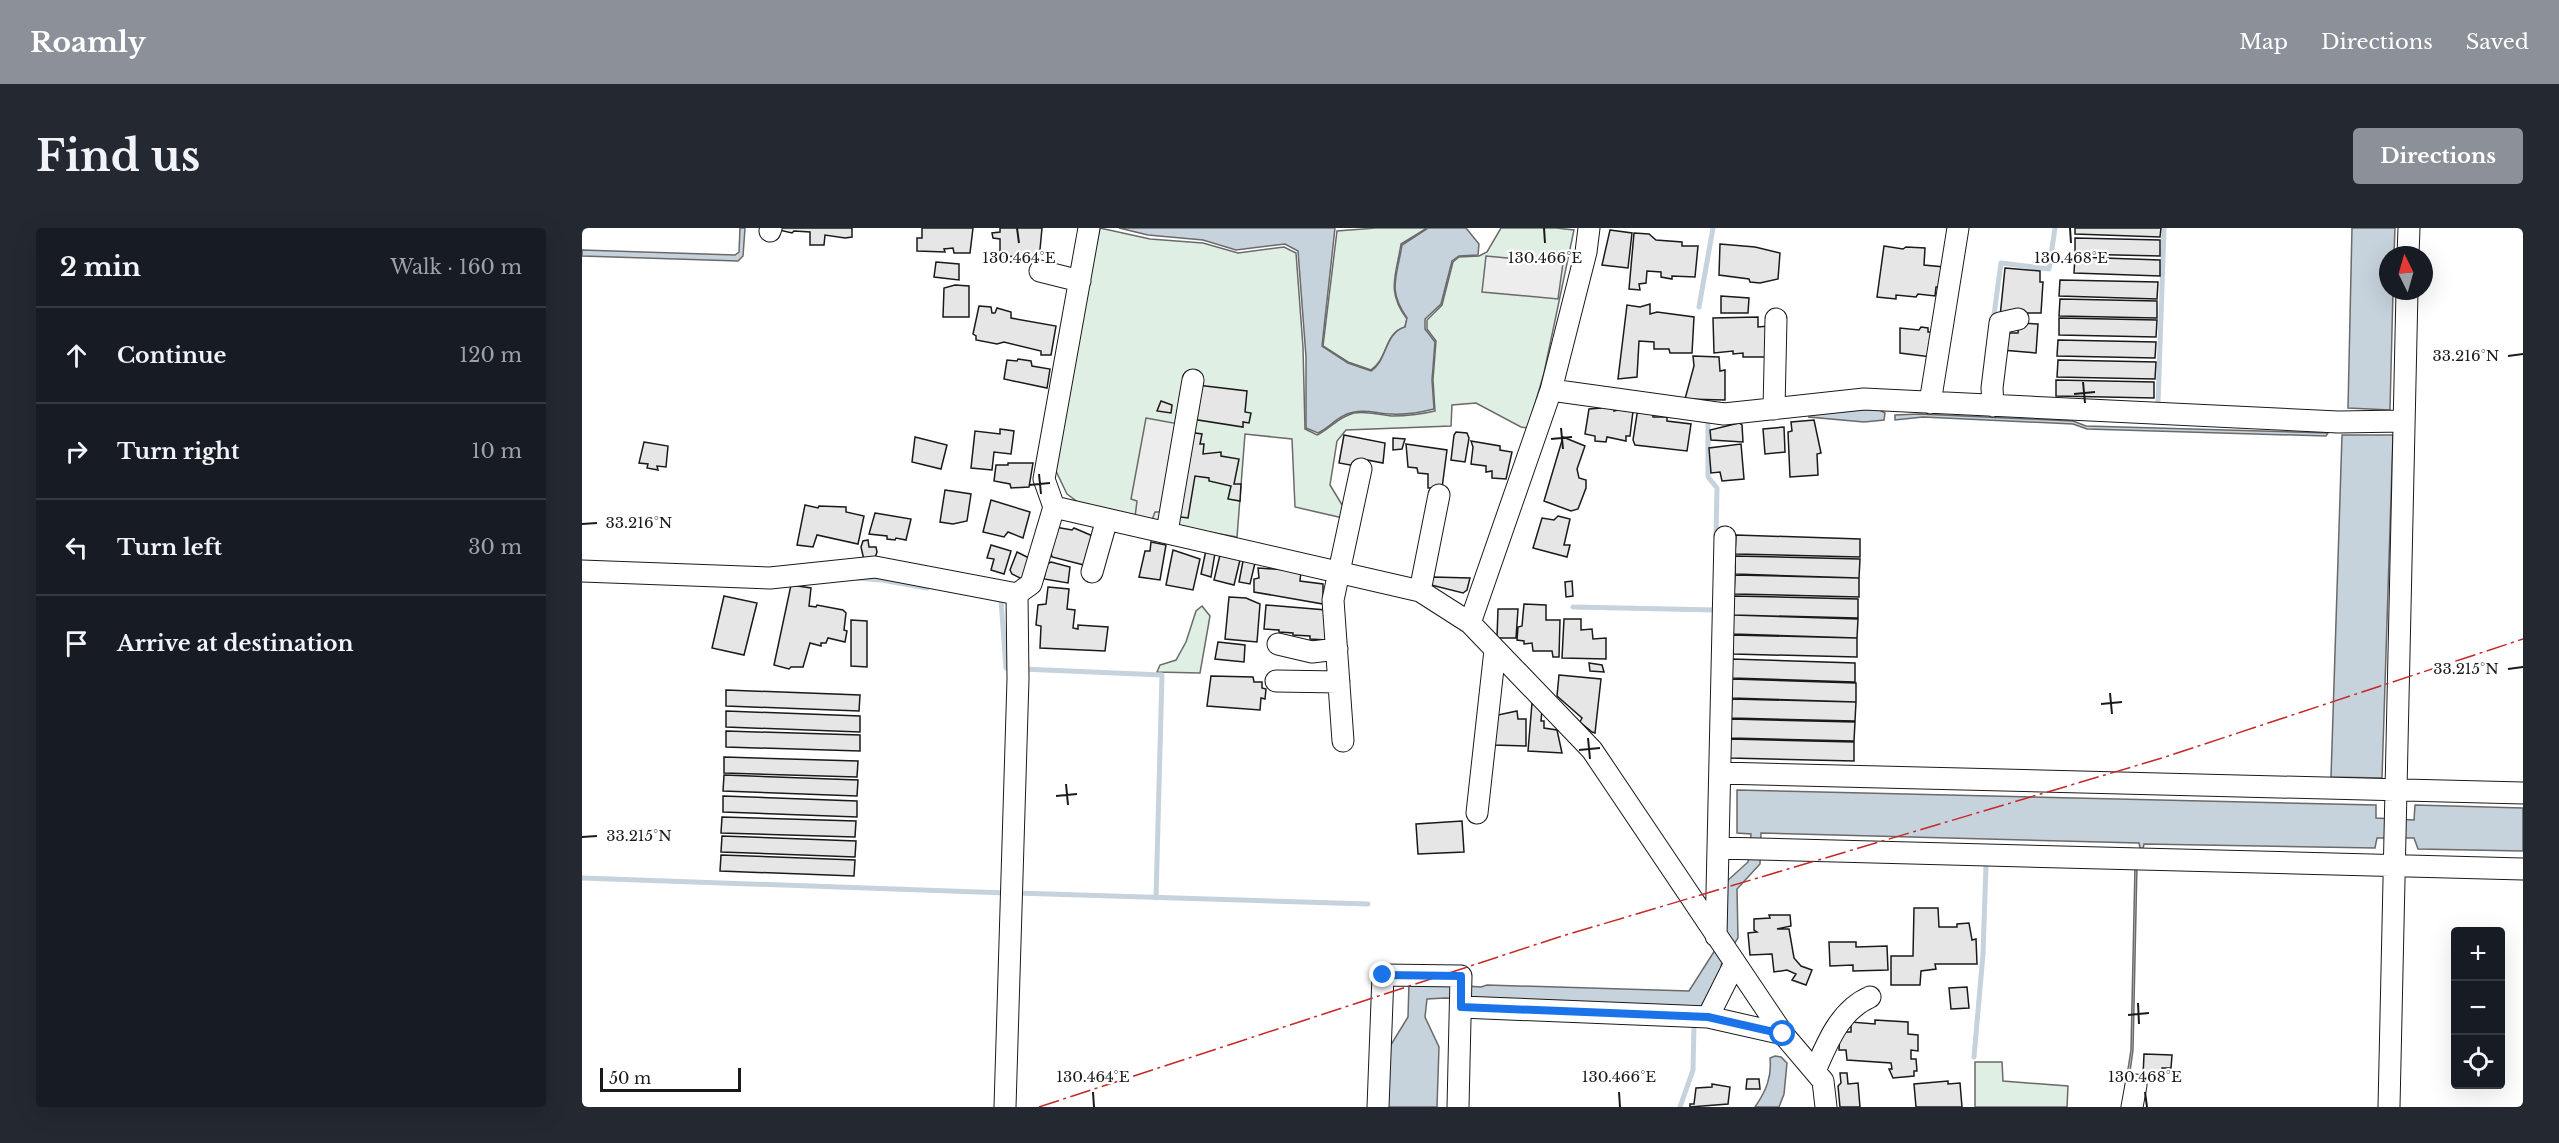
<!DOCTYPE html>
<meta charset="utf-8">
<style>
body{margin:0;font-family:"Libre Baskerville",serif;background:#242831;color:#f1f3f6}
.controls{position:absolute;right:18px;bottom:18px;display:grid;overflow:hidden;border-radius:6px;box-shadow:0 6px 24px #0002}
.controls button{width:54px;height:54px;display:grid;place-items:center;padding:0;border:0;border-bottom:2px solid #363941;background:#171b24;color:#f1f3f6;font:30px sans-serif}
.compass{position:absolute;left:1797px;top:18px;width:54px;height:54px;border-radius:50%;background:#171b24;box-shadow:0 6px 24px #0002;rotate:355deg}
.scale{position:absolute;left:18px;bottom:15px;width:141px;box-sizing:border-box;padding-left:6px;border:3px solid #1a1a1a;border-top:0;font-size:16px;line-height:21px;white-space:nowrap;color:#1a1a1a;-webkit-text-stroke:4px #fff;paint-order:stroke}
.stop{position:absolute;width:18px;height:18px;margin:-14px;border:4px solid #1a73e8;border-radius:50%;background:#fff}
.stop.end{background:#1a73e8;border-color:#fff;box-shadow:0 2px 6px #0008}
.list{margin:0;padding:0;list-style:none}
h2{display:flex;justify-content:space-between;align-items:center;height:78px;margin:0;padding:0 24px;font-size:26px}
h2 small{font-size:20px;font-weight:400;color:#9ea1a6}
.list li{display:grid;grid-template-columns:39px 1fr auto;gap:18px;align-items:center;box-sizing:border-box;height:96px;padding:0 24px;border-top:2px solid #363941}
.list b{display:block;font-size:22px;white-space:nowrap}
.list em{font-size:20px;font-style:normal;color:#9ea1a6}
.icon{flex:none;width:33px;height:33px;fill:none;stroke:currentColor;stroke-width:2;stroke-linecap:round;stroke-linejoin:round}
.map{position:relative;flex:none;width:1941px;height:879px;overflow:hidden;border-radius:6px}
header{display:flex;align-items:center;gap:36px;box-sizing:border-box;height:84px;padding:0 30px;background:#8c9099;color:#fff}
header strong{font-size:28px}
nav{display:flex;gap:33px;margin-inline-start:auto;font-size:21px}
.intro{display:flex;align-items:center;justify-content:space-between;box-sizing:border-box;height:144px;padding:0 36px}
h1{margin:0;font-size:42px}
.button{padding:15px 27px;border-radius:6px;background:#8c9099;color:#fff;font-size:21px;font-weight:700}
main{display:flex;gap:36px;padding:0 36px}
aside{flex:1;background:#171b24;border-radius:6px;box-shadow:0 6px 24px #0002}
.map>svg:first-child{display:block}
.green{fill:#e0efe3;stroke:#6a6a6a;stroke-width:1.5}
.parking{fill:#ededed;stroke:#6a6a6a;stroke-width:1.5}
.water{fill:#c6d2dc;stroke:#6a6a6a;stroke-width:1.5}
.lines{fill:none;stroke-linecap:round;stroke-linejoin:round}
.stream{stroke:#c6d2dc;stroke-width:5}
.building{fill:#e6e6e6;stroke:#1a1a1a;stroke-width:1.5}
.minor-casing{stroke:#1a1a1a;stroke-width:23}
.minor{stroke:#fff;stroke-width:21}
.power{stroke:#c62828;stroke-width:1.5;stroke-dasharray:21 4.5 3 4.5;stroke-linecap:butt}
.route{stroke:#1a73e8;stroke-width:8}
.ticks{fill:none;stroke:#1a1a1a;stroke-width:2}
.ticks-label{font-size:15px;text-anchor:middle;fill:#1a1a1a;stroke:#fff;stroke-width:4.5;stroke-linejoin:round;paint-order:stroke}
</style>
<header>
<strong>Roamly</strong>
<nav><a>Map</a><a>Directions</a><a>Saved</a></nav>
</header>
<div class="intro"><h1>Find us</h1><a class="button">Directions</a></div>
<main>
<aside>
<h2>2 min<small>Walk · 160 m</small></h2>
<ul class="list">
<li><svg class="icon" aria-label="ahead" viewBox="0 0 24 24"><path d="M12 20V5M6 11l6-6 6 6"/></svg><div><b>Continue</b></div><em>120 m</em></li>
<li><svg class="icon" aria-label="right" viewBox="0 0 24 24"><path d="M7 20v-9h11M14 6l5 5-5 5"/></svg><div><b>Turn right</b></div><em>10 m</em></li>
<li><svg class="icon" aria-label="left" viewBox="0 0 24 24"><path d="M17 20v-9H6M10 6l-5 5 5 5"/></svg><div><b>Turn left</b></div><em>30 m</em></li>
<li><svg class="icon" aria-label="arrive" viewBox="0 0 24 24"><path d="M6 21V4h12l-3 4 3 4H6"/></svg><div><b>Arrive at destination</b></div></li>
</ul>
</aside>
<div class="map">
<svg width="1941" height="879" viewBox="0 0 1941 879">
<rect width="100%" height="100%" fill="#fff"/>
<path class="green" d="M 518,0 L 568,11 L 621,15 L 656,25 L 702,19 L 714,25 L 721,119 L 723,201 L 735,207 C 749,200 756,189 772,185 C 786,183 797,187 810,188 C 823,188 840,186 853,183 L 851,152 L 854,113 L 845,101 L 845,92 L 860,77 L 871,34 L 877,29 L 897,28 L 905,24 L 919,0 L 974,0 L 992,2 L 962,145 L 946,200 L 939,199 L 894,175 L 870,177 L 869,198 L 764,202 L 755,213 L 748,257 L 762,280 L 761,290 L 713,279 L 710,211 L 663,206 L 655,309 L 541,289 L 504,280 L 485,266 L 473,241 L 480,177 Z
M 794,0 L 845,0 L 819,16 C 814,48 804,63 825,91 L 823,99 C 802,105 806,131 789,142 L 766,134 L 741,118 L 755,3 Z
M 620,378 L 628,388 L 618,445 L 575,444 L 578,437 L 594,432 L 604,414 L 614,383 Z
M 1393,834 L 1420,834 L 1421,853 L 1486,858 L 1485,879 L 1393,879 Z"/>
<path class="parking" d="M 904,28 L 981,35 L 976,71 L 900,64 Z
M 564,190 L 597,196 L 582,284 L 573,284 L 570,292 L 553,289 L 555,273 L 549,271 Z"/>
<path class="water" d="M 158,0 L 163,0 L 161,28 L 156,33 L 0,28 L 0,22 L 153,27 L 157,24 Z
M 537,0 L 753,0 L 740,118 L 766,135 L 789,143 C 806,132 802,105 823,99 L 825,90 C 805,62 815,49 820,17 L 846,0 L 884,0 L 897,16 L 896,27 L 877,28 L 870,33 L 859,76 L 843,91 L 843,101 L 853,114 L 850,152 L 852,181 C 840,184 823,187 810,186 C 796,186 786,181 772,184 C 756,187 749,199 736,205 L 724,200 L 724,129 L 716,23 L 703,16 L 654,22 L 621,12 L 566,7 Z
M 1770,0 L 1813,0 L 1812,27 L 1806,27 L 1806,63 L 1811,63 L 1808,182 L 1766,180 Z
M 1296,181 L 1303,185 L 1302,192 L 1282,194 L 1227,189 L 1228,187 L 1253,183 Z
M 1338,186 L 1491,193 L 1504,198 L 1746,205 L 1744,208 L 1505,201 L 1491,196 L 1341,189 L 1313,192 L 1313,187 Z
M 1760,207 L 1811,207 L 1800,550 L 1749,549 Z
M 1155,562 L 1794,577 L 1794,590 L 1832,592 L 1833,577 L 1941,580 L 1941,623 L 1836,621 L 1832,610 L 1795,610 L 1793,620 L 1562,616 L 1561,621 L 1558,620 L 1557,615 L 1179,605 L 1178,636 L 1155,661 L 1156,710 L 1140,734 L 1137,750 L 1118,780 L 863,770 L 845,771 L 843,789 L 857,819 L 855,879 L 806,879 L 807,820 L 826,789 L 827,754 L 899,759 L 905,757 L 1107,763 L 1142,708 L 1144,654 L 1166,634 L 1169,606 L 1155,605 Z
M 1553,638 L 1555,638 L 1551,822 L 1543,879 L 1540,879 L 1549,822 Z
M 1193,828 L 1199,829 L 1205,835 L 1202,866 L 1197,879 L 1173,879 C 1184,863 1190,849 1188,830 Z"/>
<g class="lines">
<path class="stream" d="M 1117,79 L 1131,0
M 1411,94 L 1419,35 L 1467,41 L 1473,0
M 1576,176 L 1582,0
M 1126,190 L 1126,249 L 1135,260 L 1134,310
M 274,350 L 300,352 L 345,360
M 414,371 L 419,372 L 424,440 L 431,441
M 991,379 L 1134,382
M 440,441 L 580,447 L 574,670
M 0,650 L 424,665
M 434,665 L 786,676
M 1392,829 L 1401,726 L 1404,637
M 1098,879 L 1111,842 L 1112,797"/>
</g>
<path class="building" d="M 197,0 L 270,0 L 270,9 L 263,10 L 243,7 L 242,17 L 228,17 L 228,4 L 212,3 L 210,5 L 197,2 Z
M 340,0 L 391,0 L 388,25 L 372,25 L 371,20 L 362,21 L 363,24 L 335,23 L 335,10 L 340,10 Z
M 418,0 L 460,0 L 457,32 L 443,32 L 443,29 L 418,28 L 418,11 L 411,10 L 410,5 L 418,4 Z
M 1493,0 L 1579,0 L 1578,9 L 1493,6 Z
M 1028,2 L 1050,5 L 1046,40 L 1020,37 Z
M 1052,5 L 1067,6 L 1074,12 L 1100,14 L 1100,18 L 1116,18 L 1113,49 L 1090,48 L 1090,51 L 1079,49 L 1079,44 L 1065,43 L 1064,55 L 1057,56 L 1058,62 L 1047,61 Z
M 1493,10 L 1578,12 L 1578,28 L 1493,26 Z
M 1138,16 L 1173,19 L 1198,25 L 1196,51 L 1178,55 L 1168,54 L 1167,51 L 1137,47 Z
M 1302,18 L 1321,21 L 1324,19 L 1343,20 L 1342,37 L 1362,39 L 1359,59 L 1354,59 L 1353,68 L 1336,66 L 1334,69 L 1314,67 L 1314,71 L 1295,69 Z
M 1493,29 L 1578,32 L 1578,48 L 1492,45 Z
M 354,34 L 377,36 L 377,52 L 352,49 Z
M 1423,40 L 1458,43 L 1458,54 L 1461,54 L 1459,85 L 1425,85 L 1418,89 Z
M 1478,52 L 1576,54 L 1575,71 L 1477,68 Z
M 373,57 L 387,58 L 387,89 L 361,89 L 362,60 Z
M 1139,68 L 1167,70 L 1166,85 L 1139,85 Z
M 1478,71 L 1575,73 L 1575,90 L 1477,88 Z
M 1068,76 L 1068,86 L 1075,84 L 1112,89 L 1110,125 L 1088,125 L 1087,121 L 1072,121 L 1072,114 L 1057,113 L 1055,149 L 1036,151 L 1045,77 L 1058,79 Z
M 397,78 L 409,79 L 410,85 L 413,85 L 415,80 L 429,84 L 429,90 L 474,98 L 469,127 L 459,127 L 459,123 L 422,114 L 415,116 L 394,112 L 394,108 L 391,106 Z
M 1176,89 L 1176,99 L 1187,98 L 1187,129 L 1161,129 L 1161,125 L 1151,126 L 1151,123 L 1132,125 L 1131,90 Z
M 1477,90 L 1575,92 L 1574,109 L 1477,107 Z
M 1437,95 L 1456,96 L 1454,125 L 1420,122 L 1422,105 L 1436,105 Z
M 1339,99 L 1346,100 L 1346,104 L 1352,104 L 1349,129 L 1318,125 L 1318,100 L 1337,102 Z
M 1476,112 L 1574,114 L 1573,130 L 1475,128 Z
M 1111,128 L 1137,129 L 1138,143 L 1143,142 L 1143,172 L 1103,171 L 1112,138 Z
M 436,131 L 449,133 L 450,138 L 468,141 L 465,160 L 422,151 L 425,132 L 435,133 Z
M 1476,132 L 1574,134 L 1573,151 L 1475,149 Z
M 1474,152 L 1572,154 L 1572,170 L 1474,168 Z
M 615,157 L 665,163 L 663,184 L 669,185 L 667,195 L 661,194 L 661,199 L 610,191 Z
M 579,173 L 590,177 L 589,185 L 575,183 Z
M 1019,175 L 1031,177 L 1032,183 L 1036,182 L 1037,178 L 1051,183 L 1048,208 L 1044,208 L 1044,213 L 1025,209 L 1024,214 L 1013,213 L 1013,208 L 1003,206 L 1007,181 L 1019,180 Z
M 1056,180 L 1070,181 L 1071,189 L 1085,189 L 1085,193 L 1109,196 L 1105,223 L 1053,217 L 1051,212 Z
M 1232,192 L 1239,225 L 1235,226 L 1236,247 L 1208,249 L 1206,204 L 1210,203 L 1209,194 Z
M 1157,195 L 1160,197 L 1161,214 L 1129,212 L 1128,202 Z
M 1202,199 L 1203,224 L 1183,226 L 1181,201 Z
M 418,201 L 432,203 L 429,226 L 412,224 L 410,242 L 389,240 L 393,203 L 418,206 Z
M 606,204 L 620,206 L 618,216 L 622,216 L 621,226 L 639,224 L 639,228 L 657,231 L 652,256 L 659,256 L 658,273 L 646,271 L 649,258 L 627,253 L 627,250 L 613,248 L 606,290 L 591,288 Z
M 874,204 L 885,205 L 887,210 L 883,234 L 869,232 L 872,207 Z
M 762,207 L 803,215 L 801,235 L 785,232 L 785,240 L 757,235 Z
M 333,209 L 365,217 L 359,241 L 330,234 Z
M 981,209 L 1003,218 L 995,241 L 997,250 L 1004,252 L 1004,260 L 996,281 L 989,283 L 962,273 Z
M 811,210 L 823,211 L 820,221 L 811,222 Z
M 889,213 L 918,218 L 918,222 L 930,224 L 924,251 L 910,250 L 910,243 L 904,244 L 904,238 L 889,236 L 891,219 Z
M 62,214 L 86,218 L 84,239 L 75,238 L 76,242 L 65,240 L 66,236 L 57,235 Z
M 824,216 L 865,222 L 860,260 L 846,260 L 846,246 L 836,245 L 835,240 L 826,239 Z
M 1159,216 L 1162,251 L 1140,253 L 1138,244 L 1129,245 L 1127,220 Z
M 426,235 L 451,235 L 447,259 L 429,260 L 428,256 L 412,253 L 414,237 L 426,237 Z
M 363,262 L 389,266 L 385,293 L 371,296 L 358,294 Z
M 409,272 L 448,284 L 441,310 L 426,304 L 422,309 L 401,304 Z
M 223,277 L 236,280 L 237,278 L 264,279 L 264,284 L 282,288 L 276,316 L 235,307 L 231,319 L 215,317 Z
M 293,285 L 329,291 L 324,312 L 314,310 L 313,312 L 305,311 L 305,308 L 287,306 Z
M 976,288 L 988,291 L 982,317 L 988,317 L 985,329 L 951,320 L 960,290 L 972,292 Z
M 473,299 L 490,302 L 492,300 L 513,309 L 506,338 L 470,329 L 469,325 L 466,325 Z
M 1154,307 L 1278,311 L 1278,329 L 1153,326 Z
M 286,312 L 287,319 L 294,319 L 295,324 L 293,330 L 282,332 L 279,319 L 281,313 Z
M 569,314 L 584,317 L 578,352 L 557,349 L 563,323 L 568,323 Z
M 409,317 L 429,323 L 422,346 L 409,342 L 412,331 L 405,330 Z
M 591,322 L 618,331 L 611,362 L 584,357 Z
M 624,322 L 633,325 L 629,349 L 619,346 Z
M 435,324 L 447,330 L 440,351 L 430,346 L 428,342 Z
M 638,327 L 658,332 L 652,357 L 632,352 Z
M 1153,328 L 1278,331 L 1277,350 L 1153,346 Z
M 661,333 L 673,335 L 668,356 L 657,354 Z
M 469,334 L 488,339 L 486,355 L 462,351 L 465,336 Z
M 676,340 L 719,343 L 718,353 L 741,356 L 741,376 L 672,364 L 672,351 L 677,350 Z
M 1153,347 L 1277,350 L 1277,369 L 1152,366 Z
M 851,349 L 888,350 L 885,362 L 881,365 L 849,357 Z
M 990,353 L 991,368 L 984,369 L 983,354 Z
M 209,357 L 229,360 L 227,378 L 234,379 L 235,377 L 261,382 L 264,385 L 262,402 L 265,403 L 263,414 L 246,410 L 244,415 L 239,415 L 239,418 L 228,415 L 221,439 L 209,439 L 207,441 L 192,437 Z
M 466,359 L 487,361 L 485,381 L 493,382 L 491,400 L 496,401 L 496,397 L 526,399 L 523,423 L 458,420 L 459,398 L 454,397 L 456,377 L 464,376 Z
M 142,368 L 175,375 L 162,427 L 130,420 Z
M 1152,368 L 1276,371 L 1276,390 L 1151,387 Z
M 647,369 L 664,370 L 678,376 L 675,414 L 643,411 Z
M 942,376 L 964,377 L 964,392 L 978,392 L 977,429 L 971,429 L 970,423 L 951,423 L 950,415 L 942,416 L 942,413 L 935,412 L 936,399 L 940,398 Z
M 684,377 L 744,382 L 744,412 L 728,411 L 728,408 L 711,407 L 711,405 L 697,404 L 697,402 L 682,401 Z
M 916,381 L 936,381 L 934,410 L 915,410 Z
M 1151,387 L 1276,391 L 1275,410 L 1151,406 Z
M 982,391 L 999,391 L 999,402 L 1010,401 L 1011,411 L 1024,410 L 1024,431 L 980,430 Z
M 269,392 L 285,393 L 285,439 L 269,438 Z
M 1151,407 L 1275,410 L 1275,429 L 1151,426 Z
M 636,414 L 663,417 L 662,434 L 633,431 Z
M 1149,431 L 1273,435 L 1273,454 L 1149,450 Z
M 1007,435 L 1020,437 L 1022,444 L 1008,443 Z
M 977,447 L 1019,451 L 1013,505 L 1010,504 L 998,494 L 1000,490 L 975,468 Z
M 629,448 L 671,449 L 672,454 L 680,454 L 680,460 L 684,461 L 683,471 L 679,470 L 678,482 L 625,478 Z
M 1150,451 L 1274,455 L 1274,474 L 1149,470 Z
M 144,462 L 278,467 L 277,483 L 144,478 Z
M 1150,471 L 1274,474 L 1273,493 L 1149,490 Z
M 950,475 L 960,482 L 959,493 L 962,493 L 962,500 L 975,502 L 980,525 L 946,523 Z
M 144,483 L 278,488 L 278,504 L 144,499 Z
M 935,483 L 936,491 L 944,491 L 944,518 L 911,517 L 911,488 Z
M 1148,491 L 1273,494 L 1272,513 L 1148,510 Z
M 144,503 L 278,507 L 278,523 L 144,519 Z
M 1148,511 L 1272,514 L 1272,533 L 1148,530 Z
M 142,529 L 276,533 L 275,549 L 142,545 Z
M 142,547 L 276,552 L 275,568 L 141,563 Z
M 141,568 L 275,573 L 275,589 L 141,584 Z
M 140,589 L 274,593 L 273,609 L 139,605 Z
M 880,593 L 882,624 L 836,626 L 834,596 Z
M 140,608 L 274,613 L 273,629 L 139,624 Z
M 139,627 L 273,632 L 272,648 L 138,643 Z
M 1332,680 L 1356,680 L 1357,699 L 1375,699 L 1375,696 L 1387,695 L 1390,712 L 1394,711 L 1395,736 L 1353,736 L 1354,741 L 1339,743 L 1338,757 L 1309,757 L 1309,728 L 1331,728 Z
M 1187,687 L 1208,687 L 1209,698 L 1195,701 L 1207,701 L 1212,730 L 1219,738 L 1230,742 L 1224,757 L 1210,752 L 1214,746 L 1205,742 L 1192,744 L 1190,726 L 1168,727 L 1166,705 L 1175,704 L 1172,702 L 1172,691 L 1188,690 Z
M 1247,714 L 1274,714 L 1274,719 L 1305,718 L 1306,742 L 1271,743 L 1271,737 L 1248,738 Z
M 1385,759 L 1387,780 L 1369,781 L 1367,760 Z
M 1293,792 L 1326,794 L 1326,806 L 1336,807 L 1336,823 L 1329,822 L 1329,831 L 1334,831 L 1335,843 L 1332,843 L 1332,848 L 1311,850 L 1307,841 L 1310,841 L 1309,835 L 1265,832 L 1264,822 L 1257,822 L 1258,804 L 1269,804 L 1269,794 L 1293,796 Z
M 1562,826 L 1590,827 L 1589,840 L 1580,840 L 1580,850 L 1561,849 Z
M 1258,845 L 1265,845 L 1266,856 L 1276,855 L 1278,879 L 1258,879 L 1256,858 L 1259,855 Z
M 1165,851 L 1177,851 L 1178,861 L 1164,861 Z
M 1366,853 L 1366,856 L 1378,855 L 1380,879 L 1334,879 L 1332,856 Z
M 1130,856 L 1148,859 L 1146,876 L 1108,879 L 1108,876 L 1112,876 L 1114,860 L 1130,859 Z"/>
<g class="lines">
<g class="minor-casing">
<path id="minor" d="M 188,3 L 189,0
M 1826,27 L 1827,0
M 458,43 L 498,53
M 969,162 L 1142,186 L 1282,171 L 1756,194 L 1822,193
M 1348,175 L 1376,0
M 1411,178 L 1410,160 L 1418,95 L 1436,91
M 1192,181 L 1194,91
M 472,279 L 838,363 L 888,395 L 1010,522 L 1201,806 L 1241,853 L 1244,879
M 585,304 L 611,152
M 0,343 L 188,350 L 293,339 L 435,366 L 449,356 L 472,279 L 462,251 L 507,0
M 510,344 L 525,291
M 838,363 L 857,267
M 888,395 L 969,162 L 1004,24 L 1007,0
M 696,416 L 730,424 L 755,421
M 694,453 L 757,454
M 761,513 L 751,372 L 779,241
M 1138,545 L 1941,565
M 895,585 L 913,422
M 1136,620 L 1941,641
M 1134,708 L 1143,309
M 879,779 L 1126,789 L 1201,806
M 1126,789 L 1153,735
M 1233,843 C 1245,815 1258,782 1288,769
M 423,879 L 436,451 L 435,366
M 796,879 L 801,747 L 879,748 L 876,879
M 1550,879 L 1554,857
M 1807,879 L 1825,63"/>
</g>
<use href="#minor" class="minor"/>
<path class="power" d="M 457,879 L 977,709 L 1580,530 L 1941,411"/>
</g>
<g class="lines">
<path class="route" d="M 801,747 L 879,748 L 879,779 L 1126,789 L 1201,806"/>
</g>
<path class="ticks" d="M 435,0 L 437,15M 962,0 L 963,15M 1488,0 L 1489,15M 1926,128 L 1941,126M 1501,154 L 1503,175M 1492,166 L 1513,164M 979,200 L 981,221M 969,211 L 990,209M 457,246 L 459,266M 447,257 L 468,255M 0,296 L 15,295M 1926,441 L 1941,439M 1528,465 L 1530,486M 1519,476 L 1540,474M 1006,510 L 1008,531M 997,522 L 1018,520M 484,556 L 486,577M 474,568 L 495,566M 0,609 L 15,608M 1556,775 L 1557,796M 1546,787 L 1567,785M 511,864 L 512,879M 1037,864 L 1038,879M 1563,864 L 1565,879"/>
<g class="ticks-label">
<text x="437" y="35">130.464°E</text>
<text x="963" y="35">130.466°E</text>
<text x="1489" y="35">130.468°E</text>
<text x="1884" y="133">33.216°N</text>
<text x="57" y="300">33.216°N</text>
<text x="1884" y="446">33.215°N</text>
<text x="57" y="613">33.215°N</text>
<text x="511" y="854">130.464°E</text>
<text x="1037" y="854">130.466°E</text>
<text x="1563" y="854">130.468°E</text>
</g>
</svg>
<div class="controls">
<button>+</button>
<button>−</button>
<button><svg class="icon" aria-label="locate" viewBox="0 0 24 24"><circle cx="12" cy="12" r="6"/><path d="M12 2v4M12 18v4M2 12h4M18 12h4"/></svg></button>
</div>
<svg class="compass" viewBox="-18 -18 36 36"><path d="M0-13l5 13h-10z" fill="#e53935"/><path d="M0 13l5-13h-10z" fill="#9ea1a6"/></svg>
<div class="scale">50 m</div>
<div class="stop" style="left:1201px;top:806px"></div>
<div class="stop end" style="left:801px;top:747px"></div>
</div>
</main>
